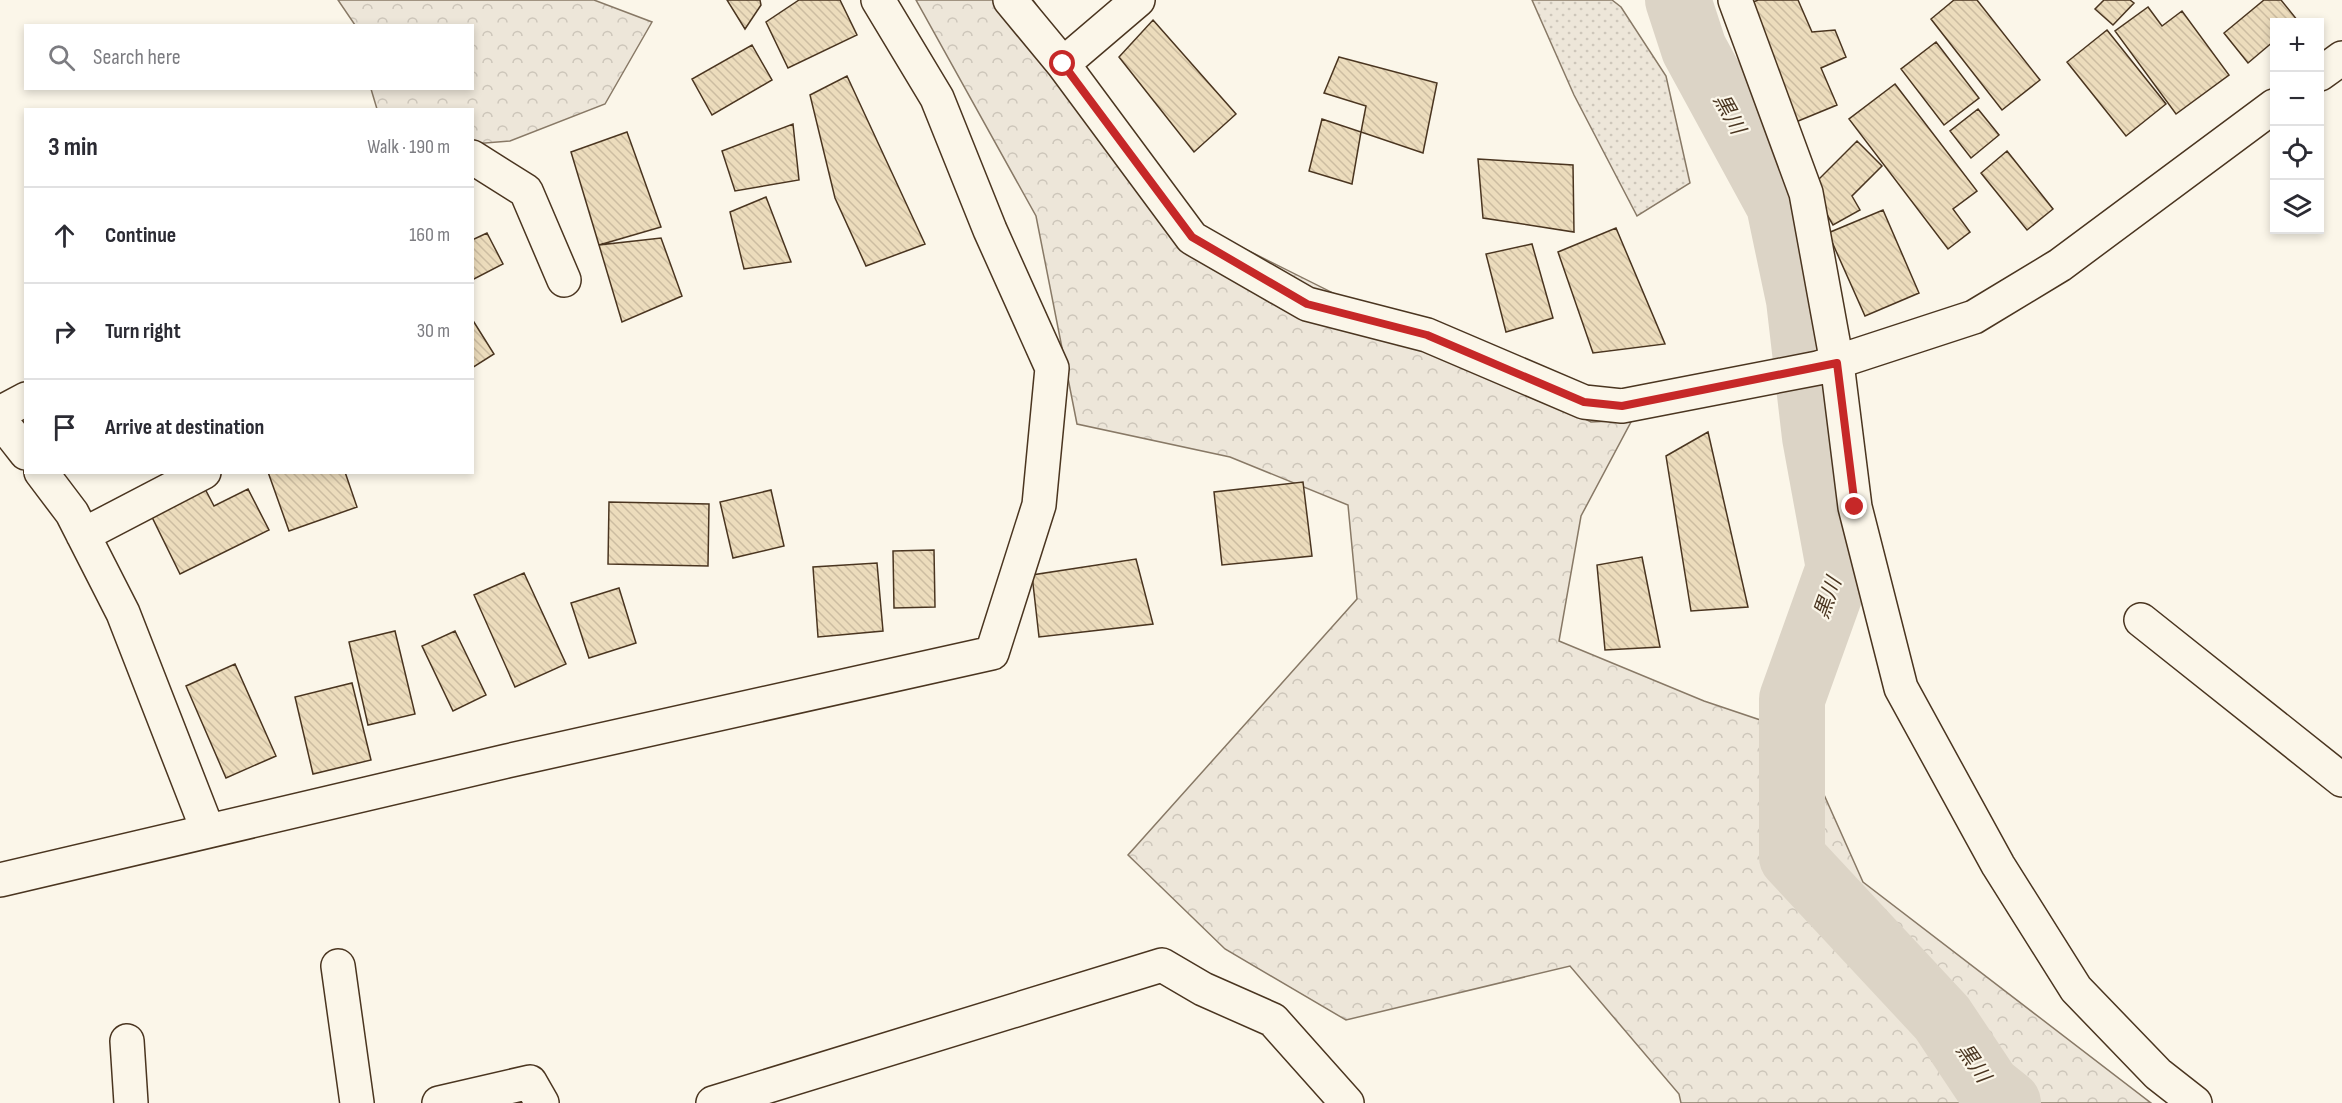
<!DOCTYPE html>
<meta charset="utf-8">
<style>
body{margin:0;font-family:"Sofia Sans Condensed","Noto Sans JP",sans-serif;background:#f2f2f3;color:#2b2b33}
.controls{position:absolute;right:18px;top:18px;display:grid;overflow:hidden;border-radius:0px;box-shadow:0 3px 9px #0003}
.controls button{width:54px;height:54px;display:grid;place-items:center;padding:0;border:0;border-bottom:2px solid #e1e1e2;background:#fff;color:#2b2b33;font:30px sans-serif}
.stop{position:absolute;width:18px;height:18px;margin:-14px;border:4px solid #c62828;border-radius:50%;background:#fff}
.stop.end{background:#c62828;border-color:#fff;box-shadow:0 2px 6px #0008}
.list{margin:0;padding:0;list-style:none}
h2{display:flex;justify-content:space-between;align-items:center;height:78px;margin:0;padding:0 24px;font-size:26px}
h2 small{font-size:20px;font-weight:400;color:#7c7c81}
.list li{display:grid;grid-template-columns:39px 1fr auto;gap:18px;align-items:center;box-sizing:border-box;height:96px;padding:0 24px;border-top:2px solid #e1e1e2}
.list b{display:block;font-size:22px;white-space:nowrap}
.list em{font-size:20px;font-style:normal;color:#7c7c81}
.icon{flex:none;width:33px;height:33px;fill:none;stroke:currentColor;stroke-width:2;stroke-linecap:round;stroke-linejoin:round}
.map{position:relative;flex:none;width:2342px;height:1103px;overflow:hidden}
.search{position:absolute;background:#fff;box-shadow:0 3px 9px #0003;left:24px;top:24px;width:450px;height:66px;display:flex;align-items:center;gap:15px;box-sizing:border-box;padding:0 21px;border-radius:0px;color:#7c7c81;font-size:22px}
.panel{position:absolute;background:#fff;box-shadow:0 3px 9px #0003;left:24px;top:108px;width:450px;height:366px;border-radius:0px}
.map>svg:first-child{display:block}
.grass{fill:url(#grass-dots);stroke:#887966;stroke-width:1.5}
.forest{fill:url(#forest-crowns);stroke:#887966;stroke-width:1.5}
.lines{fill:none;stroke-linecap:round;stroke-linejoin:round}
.river{stroke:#dcd4c6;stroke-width:66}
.building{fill:url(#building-back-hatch);stroke:#4a3520;stroke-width:1.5}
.minor-casing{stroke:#4a3520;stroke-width:36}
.minor{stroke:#fbf6e9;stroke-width:33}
.route{stroke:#c62828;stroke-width:8}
.labels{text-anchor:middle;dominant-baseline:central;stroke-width:4.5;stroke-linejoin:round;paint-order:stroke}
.water-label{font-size:21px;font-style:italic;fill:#4a3520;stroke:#fbf6e9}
</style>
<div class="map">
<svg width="2342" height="1103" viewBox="0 0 2342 1103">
<defs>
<pattern id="grass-dots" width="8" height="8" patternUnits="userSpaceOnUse" patternTransform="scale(1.5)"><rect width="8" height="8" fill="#ede6d9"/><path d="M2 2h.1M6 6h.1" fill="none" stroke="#cdc6ba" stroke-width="1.8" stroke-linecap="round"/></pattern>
<pattern id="forest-crowns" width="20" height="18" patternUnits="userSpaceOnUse" patternTransform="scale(1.5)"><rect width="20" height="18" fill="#ede6d9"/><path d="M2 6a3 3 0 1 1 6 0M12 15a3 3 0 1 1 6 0" fill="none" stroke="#cdc6ba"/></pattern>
<pattern id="building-back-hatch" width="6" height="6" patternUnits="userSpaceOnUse" patternTransform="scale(1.5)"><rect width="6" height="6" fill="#ecdcbc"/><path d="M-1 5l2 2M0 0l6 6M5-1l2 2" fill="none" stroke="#ccbda1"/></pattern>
</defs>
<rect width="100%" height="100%" fill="#fbf6e9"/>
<path class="grass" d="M 1532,0 L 1612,0 L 1621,7 L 1666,76 L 1690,183 L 1637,216 L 1574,95 Z"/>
<path class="forest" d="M 338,0 L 594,0 L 652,22 L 605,104 L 510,141 L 473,144 L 472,110 L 377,109 L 371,89 L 472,88 L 472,26 L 355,25 Z
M 916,0 L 1033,0 L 1189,221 L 1591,422 L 1632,420 L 1581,516 L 1559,641 L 1704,701 L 1796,732 L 1863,882 L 2151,1103 L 1681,1103 L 1679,1094 L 1570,966 L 1346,1020 L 1225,949 L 1128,855 L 1357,599 L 1348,505 L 1230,457 L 1077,424 L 1036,216 Z"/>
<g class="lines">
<path class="river" d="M 1678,0 L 1694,49 L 1779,205 L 1799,300 L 1815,437 L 1839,568 L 1792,699 L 1792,857 L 1942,1018 L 1988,1087 L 2008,1103"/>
</g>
<path class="building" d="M 727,0 L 760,0 L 761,5 L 745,29 Z
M 799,0 L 840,0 L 857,35 L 788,68 L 766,22 Z
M 1758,0 L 1798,0 L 1812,32 L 1835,30 L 1846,57 L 1821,68 L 1837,105 L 1791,124 L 1741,7 Z
M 1954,0 L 1977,0 L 2040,80 L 2002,110 L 1931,19 Z
M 2104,0 L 2130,0 L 2134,3 L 2113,25 L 2095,9 Z
M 2264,0 L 2281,0 L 2298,21 L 2274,22 L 2274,41 L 2248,63 L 2224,33 Z
M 2148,7 L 2162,26 L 2182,11 L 2229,75 L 2176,114 L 2115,31 Z
M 1153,20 L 1236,114 L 1194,152 L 1119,57 Z
M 2107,30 L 2166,104 L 2126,136 L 2067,62 Z
M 1936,42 L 1979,98 L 1944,125 L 1901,69 Z
M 752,45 L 772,80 L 712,115 L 692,79 Z
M 1339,57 L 1437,83 L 1423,153 L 1361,132 L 1366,106 L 1324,93 Z
M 847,76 L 925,244 L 866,266 L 835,198 L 810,95 Z
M 1895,84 L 1977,191 L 1953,209 L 1970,232 L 1948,249 L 1849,119 Z
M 1978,109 L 1999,135 L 1971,158 L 1950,131 Z
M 1322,119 L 1361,132 L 1352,184 L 1309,171 Z
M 793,124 L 799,180 L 735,191 L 722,151 Z
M 627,132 L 661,227 L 599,245 L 571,152 Z
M 1857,141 L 1882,166 L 1852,196 L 1860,210 L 1833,225 L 1811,187 Z
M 2007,151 L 2053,209 L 2027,230 L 1981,173 Z
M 1478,159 L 1573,165 L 1574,232 L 1483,218 Z
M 766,197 L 791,262 L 744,269 L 730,212 Z
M 1883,210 L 1919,293 L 1865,316 L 1828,233 Z
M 1616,228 L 1665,344 L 1593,353 L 1558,252 Z
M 487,233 L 503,264 L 472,280 L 472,240 Z
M 661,238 L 682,296 L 622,322 L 599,245 Z
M 1532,244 L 1553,318 L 1506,332 L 1486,254 Z
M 472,319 L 494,354 L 472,368 Z
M 1708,432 L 1748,607 L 1691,611 L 1666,456 Z
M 268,472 L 345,472 L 357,507 L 289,531 Z
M 1303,482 L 1312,556 L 1222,565 L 1214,492 Z
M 203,485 L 214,506 L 248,489 L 269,530 L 180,574 L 149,511 Z
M 771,490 L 784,546 L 733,558 L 720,502 Z
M 609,502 L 709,504 L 708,566 L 608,564 Z
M 934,550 L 935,607 L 894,608 L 893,551 Z
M 1642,557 L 1660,647 L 1605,650 L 1597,565 Z
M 1136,559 L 1153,624 L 1039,637 L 1032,575 Z
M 877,563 L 883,631 L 818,637 L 813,567 Z
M 524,573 L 566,664 L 515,687 L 474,595 Z
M 619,588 L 636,643 L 589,658 L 571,603 Z
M 395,631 L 415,714 L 368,725 L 349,642 Z
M 455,631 L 486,695 L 453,711 L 422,646 Z
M 235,664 L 276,756 L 226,778 L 186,686 Z
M 352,683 L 371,760 L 313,774 L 295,697 Z"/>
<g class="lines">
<g class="minor-casing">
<path id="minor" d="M 1010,0 L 1063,64 L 1192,238 L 1307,304 L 1427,335 L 1584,402 L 1622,406 L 1818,368 L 1974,317 L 2060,265 L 2274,106
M 1735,0 L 1806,193 L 1837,363 L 1855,507 L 1901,688 L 1998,865 L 2076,989 L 2158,1074 L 2195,1103
M 1063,64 L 1138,0
M 2320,74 L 2342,58
M 472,157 L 526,191 L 564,280
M 0,413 L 26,399
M 0,420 L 26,453
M 41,472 L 72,513 L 123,613 L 208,831
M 83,535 L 204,472
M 2141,620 L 2342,780
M 0,880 L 507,761 L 992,653 L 1039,505 L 1052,368 L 990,230 L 937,98 L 878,0
M 338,966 L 357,1103
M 127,1041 L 131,1103
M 439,1103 L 530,1082 L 542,1103
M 713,1103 L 1162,965 L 1203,989 L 1273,1020 L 1347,1103"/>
</g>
<use href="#minor" class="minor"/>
</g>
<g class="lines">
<path class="route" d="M 1063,64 L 1192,237 L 1307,304 L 1427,335 L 1584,402 L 1622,406 L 1837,363 L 1855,507"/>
</g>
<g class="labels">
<g class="water-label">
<text transform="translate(1729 114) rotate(61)">黒川</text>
<text transform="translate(1828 598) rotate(-70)">黒川</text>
<text transform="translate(1973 1063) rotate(55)">黒川</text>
</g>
</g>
</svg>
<div class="controls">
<button>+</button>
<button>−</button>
<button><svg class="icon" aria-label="locate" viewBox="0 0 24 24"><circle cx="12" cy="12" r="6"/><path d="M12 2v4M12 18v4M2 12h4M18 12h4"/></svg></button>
<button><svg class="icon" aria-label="layers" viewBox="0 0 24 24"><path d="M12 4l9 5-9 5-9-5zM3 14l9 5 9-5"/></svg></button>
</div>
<div class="stop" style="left:1063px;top:64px"></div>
<div class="stop end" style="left:1855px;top:507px"></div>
<div class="search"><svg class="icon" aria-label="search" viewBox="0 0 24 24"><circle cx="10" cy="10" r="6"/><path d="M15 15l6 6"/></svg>Search here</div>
<section class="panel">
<h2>3 min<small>Walk · 190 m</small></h2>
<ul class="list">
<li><svg class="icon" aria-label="ahead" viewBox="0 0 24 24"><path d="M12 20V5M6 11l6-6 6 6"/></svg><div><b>Continue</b></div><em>160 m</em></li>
<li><svg class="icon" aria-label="right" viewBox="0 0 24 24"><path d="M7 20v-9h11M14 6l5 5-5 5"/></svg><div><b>Turn right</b></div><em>30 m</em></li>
<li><svg class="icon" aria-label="arrive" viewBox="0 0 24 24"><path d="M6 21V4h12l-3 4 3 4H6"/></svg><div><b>Arrive at destination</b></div></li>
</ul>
</section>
</div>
